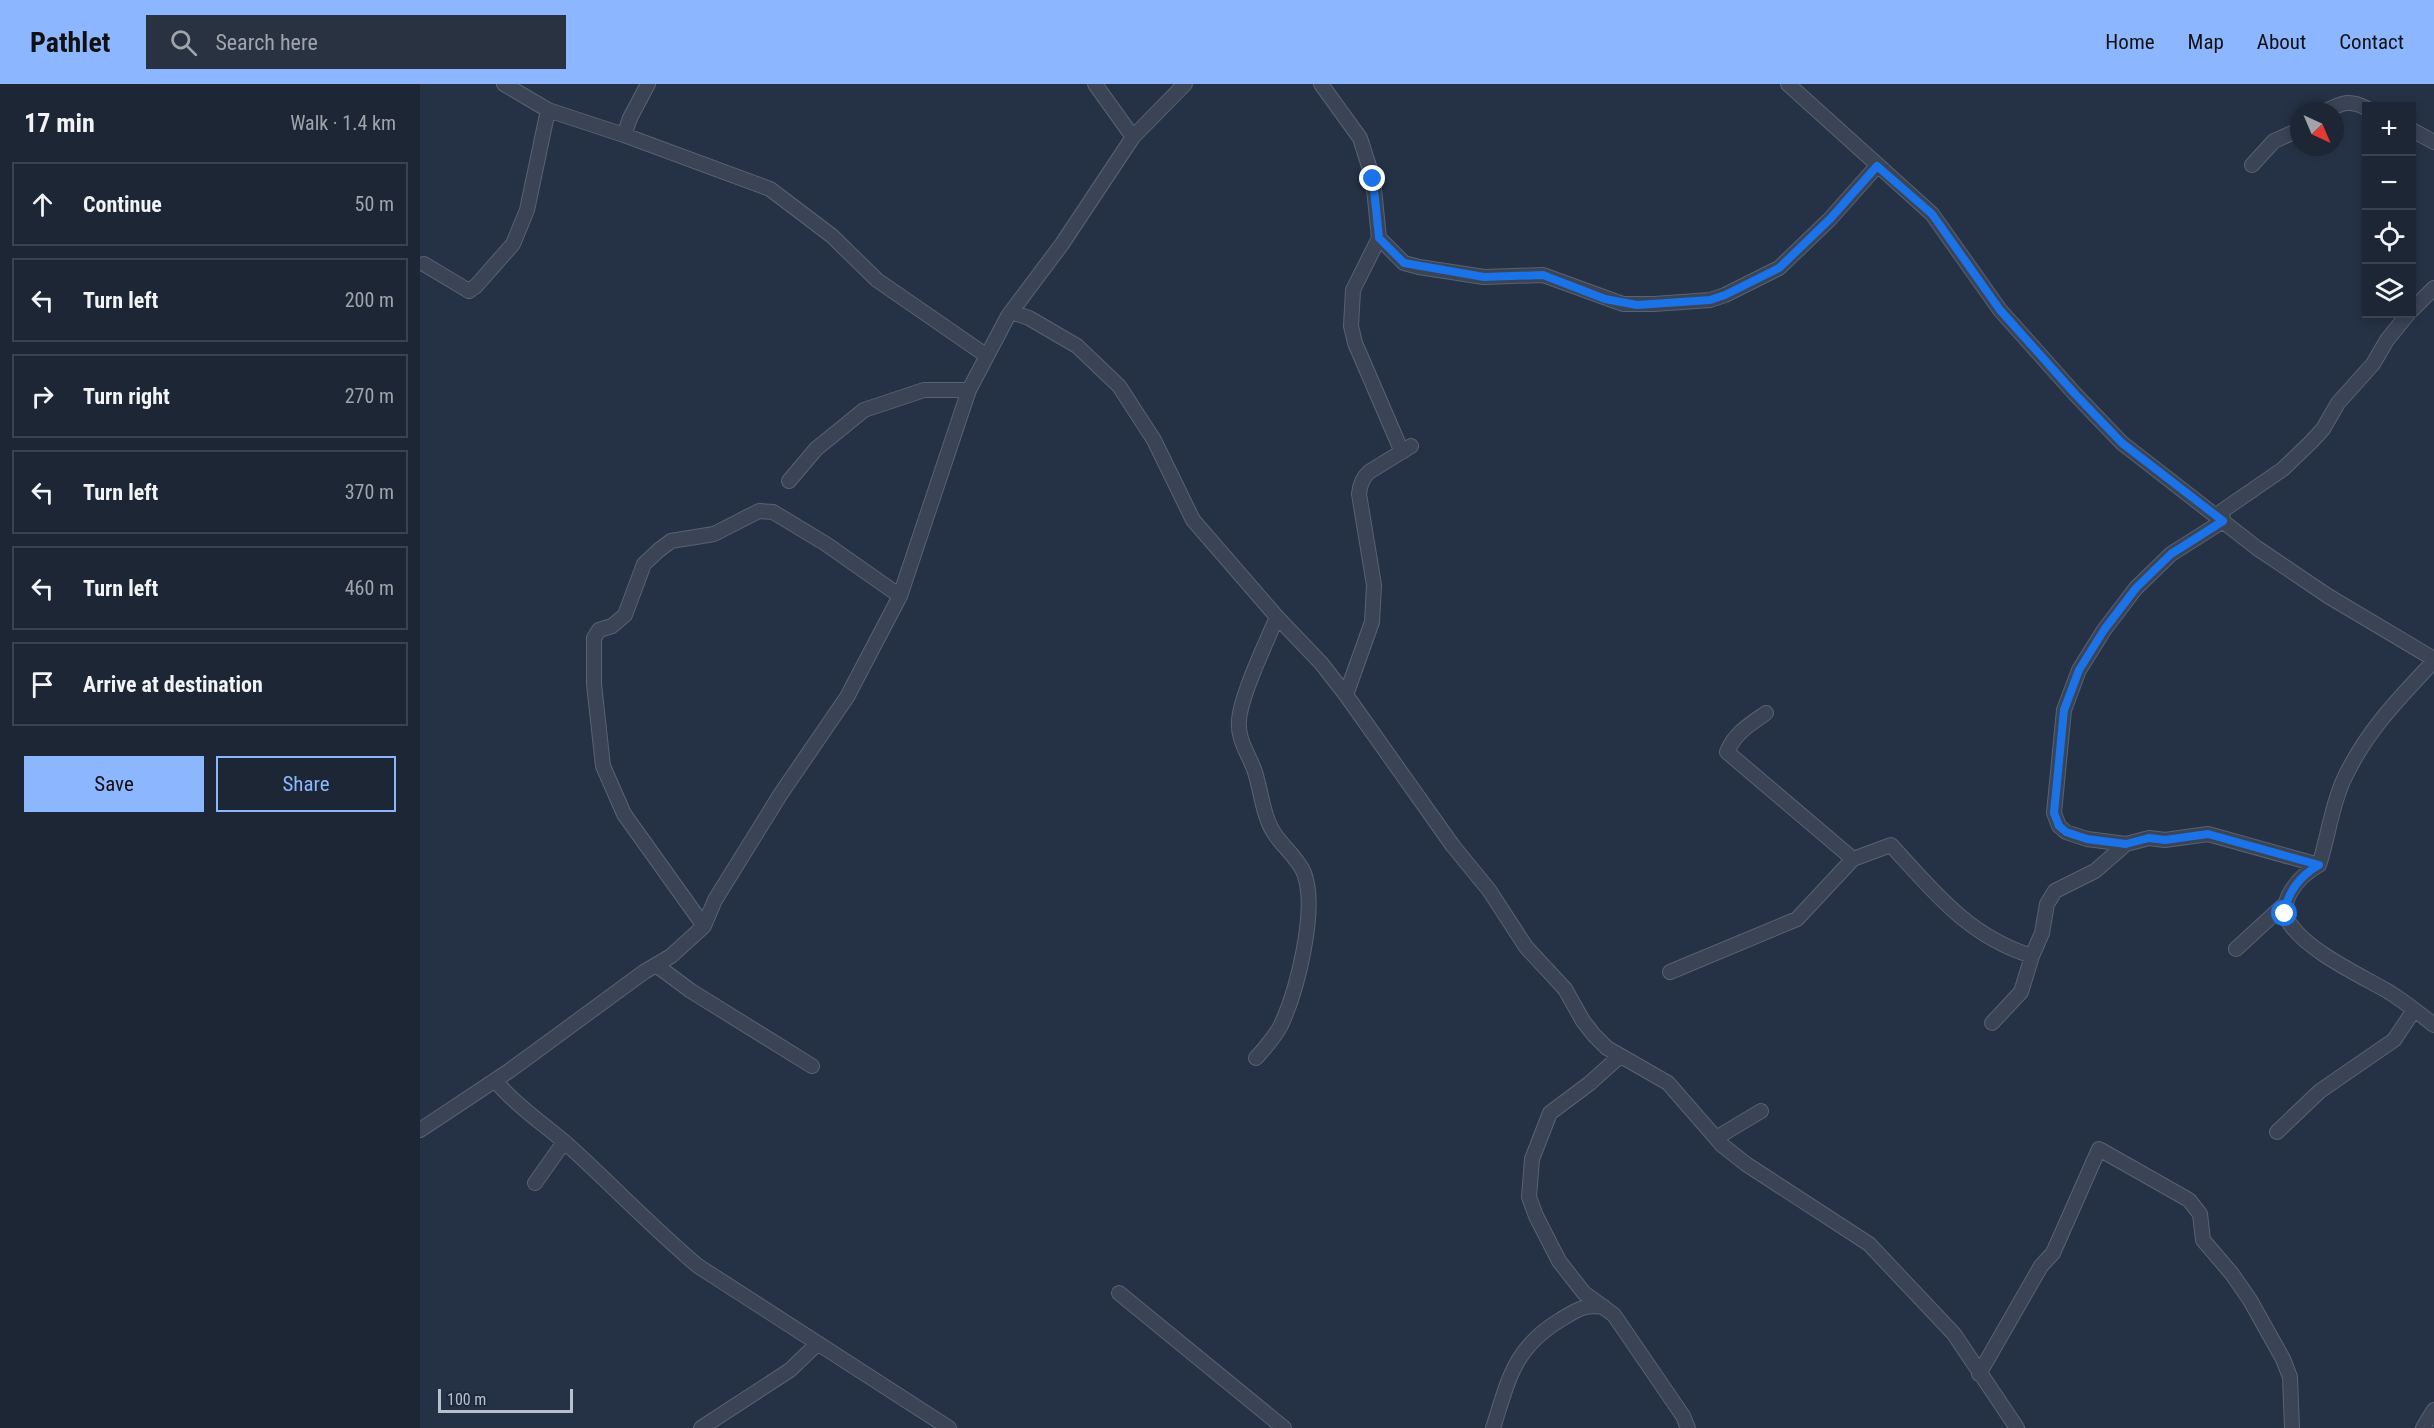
<!DOCTYPE html>
<meta charset="utf-8">
<style>
body{margin:0;font-family:"Roboto Condensed",sans-serif;background:#293240;color:#f1f3f6}
.controls{position:absolute;right:18px;top:18px;display:grid;overflow:hidden;border-radius:0px;box-shadow:0 3px 9px #0003}
.controls button{width:54px;height:54px;display:grid;place-items:center;padding:0;border:0;border-bottom:2px solid #3a434f;background:#1c2634;color:#f1f3f6;font:30px sans-serif}
.compass{position:absolute;left:1870px;top:18px;width:54px;height:54px;border-radius:50%;background:#1c2634;box-shadow:0 3px 9px #0003;rotate:136deg}
.scale{position:absolute;left:18px;bottom:15px;width:135px;box-sizing:border-box;padding-left:6px;border:3px solid #b8c0ce;border-top:0;font-size:16px;line-height:21px;white-space:nowrap;color:#b8c0ce;-webkit-text-stroke:4px #1e293a;paint-order:stroke}
.stop{position:absolute;width:18px;height:18px;margin:-14px;border:4px solid #1a73e8;border-radius:50%;background:#fff}
.stop.end{background:#1a73e8;border-color:#fff;box-shadow:0 2px 6px #0008}
.list{margin:0;padding:0;list-style:none}
h2{display:flex;justify-content:space-between;align-items:center;height:78px;margin:0;padding:0 24px;font-size:26px}
h2 small{font-size:20px;font-weight:400;color:#a0a5ac}
.list li{display:grid;grid-template-columns:39px 1fr auto;gap:18px;align-items:center;box-sizing:border-box;height:84px;margin:0 12px 12px;padding:0 12px;border:2px solid #3a434f;border-radius:0px}
.list b{display:block;font-size:22px;white-space:nowrap}
.list em{font-size:20px;font-style:normal;color:#a0a5ac}
.actions{display:flex;gap:12px;padding:18px 24px}
.actions a{flex:1;padding:14px 0;border:2px solid #8cb6ff;border-radius:0px;text-align:center;font-size:21px;color:#8cb6ff}
.actions .main{background:#8cb6ff;color:#111}
.icon{flex:none;width:33px;height:33px;fill:none;stroke:currentColor;stroke-width:2;stroke-linecap:round;stroke-linejoin:round}
.map{position:relative;flex:none;width:2014px;height:1344px;overflow:hidden}
header{display:flex;align-items:center;gap:36px;box-sizing:border-box;height:84px;padding:0 30px;background:#8cb6ff;color:#111}
header strong{font-size:28px}
nav{display:flex;gap:33px;margin-inline-start:auto;font-size:21px}
.search{width:420px;height:54px;background:#293240;display:flex;align-items:center;gap:15px;box-sizing:border-box;padding:0 21px;border-radius:0px;color:#a0a5ac;font-size:22px}
main{display:flex}
aside{flex:1;background:#1c2634}
.map>svg:first-child{display:block}
.lines{fill:none;stroke-linecap:round;stroke-linejoin:round}
.minor-casing{stroke:#586272;stroke-width:16}
.minor{stroke:#3a4455;stroke-width:14}
.route{stroke:#1a73e8;stroke-width:8}
</style>
<header>
<strong>Pathlet</strong>
<div class="search"><svg class="icon" aria-label="search" viewBox="0 0 24 24"><circle cx="10" cy="10" r="6"/><path d="M15 15l6 6"/></svg>Search here</div>
<nav><a>Home</a><a>Map</a><a>About</a><a>Contact</a></nav>
</header>
<main>
<aside>
<h2>17 min<small>Walk · 1.4 km</small></h2>
<ul class="list">
<li><svg class="icon" aria-label="ahead" viewBox="0 0 24 24"><path d="M12 20V5M6 11l6-6 6 6"/></svg><div><b>Continue</b></div><em>50 m</em></li>
<li><svg class="icon" aria-label="left" viewBox="0 0 24 24"><path d="M17 20v-9H6M10 6l-5 5 5 5"/></svg><div><b>Turn left</b></div><em>200 m</em></li>
<li><svg class="icon" aria-label="right" viewBox="0 0 24 24"><path d="M7 20v-9h11M14 6l5 5-5 5"/></svg><div><b>Turn right</b></div><em>270 m</em></li>
<li><svg class="icon" aria-label="left" viewBox="0 0 24 24"><path d="M17 20v-9H6M10 6l-5 5 5 5"/></svg><div><b>Turn left</b></div><em>370 m</em></li>
<li><svg class="icon" aria-label="left" viewBox="0 0 24 24"><path d="M17 20v-9H6M10 6l-5 5 5 5"/></svg><div><b>Turn left</b></div><em>460 m</em></li>
<li><svg class="icon" aria-label="arrive" viewBox="0 0 24 24"><path d="M6 21V4h12l-3 4 3 4H6"/></svg><div><b>Arrive at destination</b></div></li>
</ul>
<div class="actions"><a class="main">Save</a><a>Share</a></div>
</aside>
<div class="map">
<svg width="2014" height="1344" viewBox="0 0 2014 1344">
<rect width="100%" height="100%" fill="#253246"/>
<g class="lines">
<g class="minor-casing">
<path id="minor" d="M 84,0 L 128,26 L 204,51 L 350,105 L 412,152 L 457,196 L 567,272
M 675,0 L 713,53
M 901,0 L 940,54 L 953,95 L 959,154 L 933,206 L 931,242 L 935,259 L 982,368
M 1368,0 L 1512,130 L 1580,226 L 1655,310 L 1702,359 L 1837,464 L 1908,512 L 2014,575
M 1906,27 C 1921,19 1930,15 1946,24
M 1992,46 L 2014,58
M 204,51 L 210,34 L 228,0
M 1832,81 L 1854,57 L 1879,46
M 959,154 L 984,179 L 999,183 L 1064,193 L 1123,191 L 1203,220 L 1234,220 L 1290,216 L 1305,211 L 1359,184 L 1410,135 L 1457,82
M 4,180 L 49,207 L 56,202 L 93,160 L 107,126 L 128,26
M 1992,226 L 2014,204
M 591,228 L 609,234 L 657,262 L 699,302 L 734,356 L 773,436 L 857,533 L 901,579 L 926,611 L 1033,762 L 1069,806 L 1106,863 L 1145,905 L 1163,937 L 1174,951 L 1187,964 L 1248,999 L 1302,1061 L 1326,1080 L 1449,1160 L 1534,1250 L 1597,1344
M 369,397 L 396,365 L 444,326 L 504,306 L 549,306
M 2014,577 C 1978,615 1945,649 1923,697 C 1911,724 1908,754 1899,781 C 1880,791 1855,818 1870,840 C 1889,868 1940,891 1969,908 C 1985,918 2000,930 2014,941
M 926,611 L 952,538 L 954,501 L 939,410 C 940,401 942,394 949,388 L 991,362
M 1346,629 C 1329,641 1315,649 1307,668 L 1433,775
M 1899,781 L 1788,750 L 1745,756 L 1729,754 L 1706,760 L 1667,755 L 1646,748 L 1639,742 L 1634,729 L 1644,626 L 1659,586 L 1684,546 L 1716,504 L 1751,470 L 1803,437 L 1802,427 L 1863,385 L 1891,358 L 1903,345 L 1918,319 L 1953,280 L 1967,256 L 1988,230
M 284,842 L 204,730 L 183,682 L 174,600 L 174,554 L 179,546 L 192,542 L 205,531 L 224,480 L 239,466 L 251,457 L 294,450 L 339,427 L 353,428 L 406,460 L 480,512
M 1816,865 L 1865,820
M 236,881 L 271,907 L 392,982
M 1250,888 L 1377,835 L 1433,775 L 1471,761 C 1514,808 1548,852 1612,872
M 1572,939 L 1601,908 L 1612,872 L 1622,849 L 1627,820 L 1635,807 L 1675,787 L 1706,760
M 1200,972 L 1170,999 L 1130,1029 L 1112,1075 L 1109,1113 L 1116,1132 L 1139,1177 L 1164,1209 L 1194,1231 L 1263,1332 L 1268,1344
M 836,974 C 845,964 855,953 861,941 C 877,907 898,825 884,789 C 878,774 863,763 854,749 C 843,732 841,707 835,688 C 829,670 817,656 819,636 C 821,611 846,559 857,533
M 80,1002 C 100,1025 127,1042 149,1062 C 193,1102 233,1144 278,1182 L 529,1344
M 0,1046 L 89,987 L 224,888 L 251,872 L 284,842 L 295,816 L 360,711 L 427,613 L 480,512 L 549,306 L 588,232 L 642,160 L 713,53 L 765,0
M 1857,1048 L 1900,1007 L 1974,956 L 1994,926
M 1296,1054 L 1341,1027
M 115,1099 L 144,1058
M 699,1209 L 864,1344
M 1559,1290 L 1621,1182 L 1633,1169 L 1679,1065 L 1769,1116 L 1780,1130 L 1783,1156 L 1812,1190 L 1830,1216 L 1863,1275 L 1870,1293 L 1872,1344
M 281,1344 L 370,1286 L 398,1259
M 1073,1344 C 1089,1295 1093,1265 1140,1236 C 1157,1226 1164,1220 1184,1223
M 2003,1344 L 2014,1326"/>
</g>
<use href="#minor" class="minor"/>
</g>
<g class="lines">
<path class="route" d="M 953,95 L 959,154 L 984,179 L 1064,193 L 1123,191 L 1185,215 L 1217,221 L 1290,216 L 1305,211 L 1359,184 L 1410,135 L 1457,82 L 1512,130 L 1580,226 L 1655,310 L 1702,359 L 1803,437 L 1751,470 L 1716,504 L 1684,546 L 1659,586 L 1644,626 L 1634,729 L 1639,742 L 1646,748 L 1667,755 L 1706,760 L 1729,754 L 1745,756 L 1788,750 L 1899,781 C 1881,791 1866,809 1865,830"/>
</g>
</svg>
<div class="controls">
<button>+</button>
<button>−</button>
<button><svg class="icon" aria-label="locate" viewBox="0 0 24 24"><circle cx="12" cy="12" r="6"/><path d="M12 2v4M12 18v4M2 12h4M18 12h4"/></svg></button>
<button><svg class="icon" aria-label="layers" viewBox="0 0 24 24"><path d="M12 4l9 5-9 5-9-5zM3 14l9 5 9-5"/></svg></button>
</div>
<svg class="compass" viewBox="-18 -18 36 36"><path d="M0-13l5 13h-10z" fill="#e53935"/><path d="M0 13l5-13h-10z" fill="#a0a5ac"/></svg>
<div class="scale">100 m</div>
<div class="stop" style="left:1865px;top:830px"></div>
<div class="stop end" style="left:953px;top:95px"></div>
</div>
</main>
